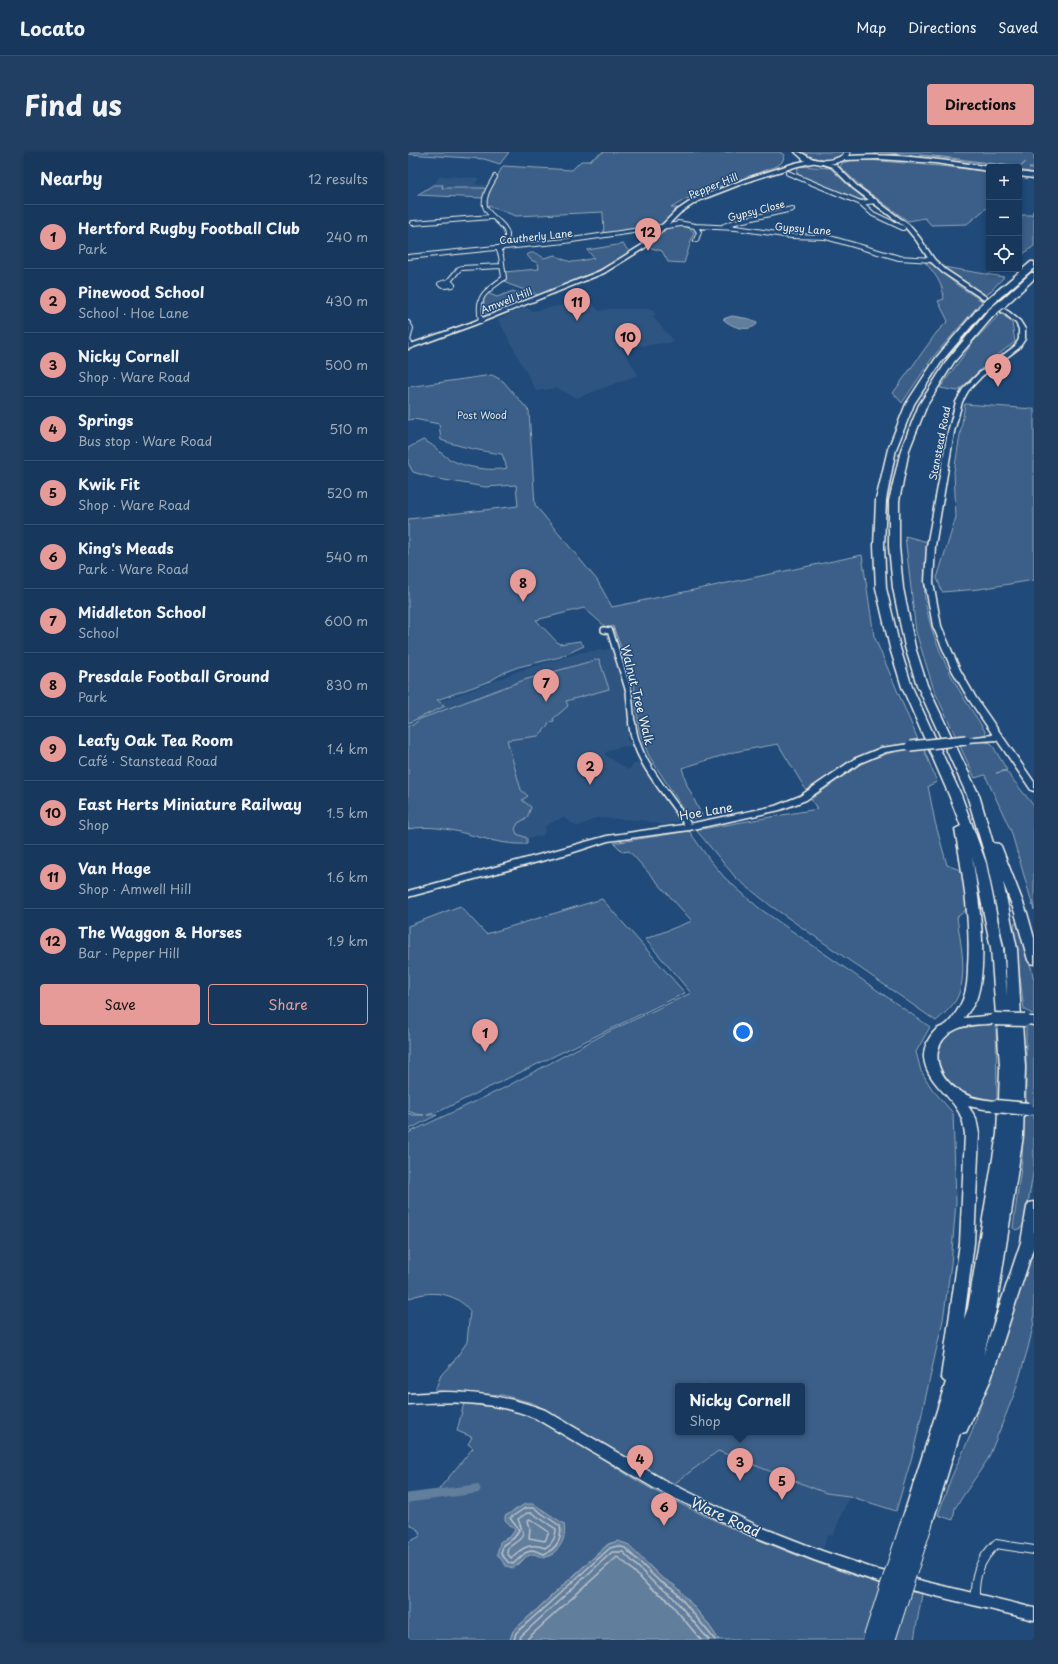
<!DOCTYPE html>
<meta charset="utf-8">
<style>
body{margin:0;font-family:"Playpen Sans",sans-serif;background:#203f62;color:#f1f3f6}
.controls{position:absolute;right:12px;top:12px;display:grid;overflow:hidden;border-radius:4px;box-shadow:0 2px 6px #0003}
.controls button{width:36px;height:36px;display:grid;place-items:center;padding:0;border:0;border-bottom:1px solid #365272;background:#17385c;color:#f1f3f6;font:20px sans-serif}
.you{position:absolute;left:335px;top:880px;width:14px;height:14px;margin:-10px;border:3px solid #fff;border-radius:50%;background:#1a73e8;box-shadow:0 0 0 6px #1a73e833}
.badge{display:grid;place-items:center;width:26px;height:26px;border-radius:50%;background:#e69b98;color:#111;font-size:13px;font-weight:700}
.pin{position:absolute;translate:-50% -33px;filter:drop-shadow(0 1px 2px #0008)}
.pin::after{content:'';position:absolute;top:21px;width:14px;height:12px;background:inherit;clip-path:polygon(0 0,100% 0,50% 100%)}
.popup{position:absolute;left:267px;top:1231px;width:130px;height:52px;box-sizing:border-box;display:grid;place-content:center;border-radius:4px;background:#17385c;filter:drop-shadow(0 1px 3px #0005);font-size:13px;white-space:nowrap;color:#9eacbb}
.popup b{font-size:15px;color:#f1f3f6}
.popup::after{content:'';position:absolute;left:50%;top:100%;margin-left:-8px;border:8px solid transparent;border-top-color:#17385c}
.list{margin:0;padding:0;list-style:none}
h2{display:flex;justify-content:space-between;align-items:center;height:52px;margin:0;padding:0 16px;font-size:17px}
h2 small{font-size:13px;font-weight:400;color:#9eacbb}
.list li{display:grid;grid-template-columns:26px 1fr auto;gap:12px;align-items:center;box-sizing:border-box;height:64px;padding:0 16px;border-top:1px solid #365272}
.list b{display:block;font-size:15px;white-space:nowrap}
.list p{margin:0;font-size:13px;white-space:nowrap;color:#9eacbb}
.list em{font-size:13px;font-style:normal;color:#9eacbb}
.actions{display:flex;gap:8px;padding:12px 16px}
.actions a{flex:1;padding:9px 0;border:1px solid #e69b98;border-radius:4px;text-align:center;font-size:14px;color:#e69b98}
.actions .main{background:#e69b98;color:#111}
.icon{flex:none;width:22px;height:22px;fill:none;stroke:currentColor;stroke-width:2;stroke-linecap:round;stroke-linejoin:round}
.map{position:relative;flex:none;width:626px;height:1488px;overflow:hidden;border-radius:4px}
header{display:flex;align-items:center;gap:24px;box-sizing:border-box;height:56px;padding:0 20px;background:#17385c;border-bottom:1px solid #365272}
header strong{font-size:19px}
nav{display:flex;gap:22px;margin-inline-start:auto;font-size:14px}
.intro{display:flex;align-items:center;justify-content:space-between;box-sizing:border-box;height:96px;padding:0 24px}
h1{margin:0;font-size:28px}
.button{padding:10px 18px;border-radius:4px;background:#e69b98;color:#111;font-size:14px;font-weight:700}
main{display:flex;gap:24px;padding:0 24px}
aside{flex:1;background:#17385c;border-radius:4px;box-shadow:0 2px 6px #0003}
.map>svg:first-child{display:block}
.built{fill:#2d5581}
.green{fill:#3a5f88;stroke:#97a8b8;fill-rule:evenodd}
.water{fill:#627e9d;stroke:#9cacbb}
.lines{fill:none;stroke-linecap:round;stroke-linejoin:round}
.shore{stroke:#bac3ca;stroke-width:1.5}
.canal{stroke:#627e9d;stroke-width:9}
.street-far3-casing{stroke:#f4f1e8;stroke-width:6}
.street-far2-casing{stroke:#f4f1e8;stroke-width:8}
.street-far1-casing{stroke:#f4f1e8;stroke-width:9}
.street-casing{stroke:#f4f1e8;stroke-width:10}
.secondary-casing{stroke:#f4f1e8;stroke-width:3}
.primary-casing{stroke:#f4f1e8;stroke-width:3}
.highway-casing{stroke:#f4f1e8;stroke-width:3}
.street-far3{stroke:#1f4a7a;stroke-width:4}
.street-far2{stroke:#1f4a7a;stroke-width:5}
.street-far1{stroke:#1f4a7a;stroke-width:6}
.street{stroke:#1f4a7a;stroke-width:8}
.secondary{fill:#1f4a7a;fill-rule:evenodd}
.primary{fill:#1f4a7a;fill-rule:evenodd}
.highway{fill:#1f4a7a;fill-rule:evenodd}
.secondary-bridge-casing{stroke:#f4f1e8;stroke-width:12;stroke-linecap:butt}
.highway-bridge-far2-casing{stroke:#f4f1e8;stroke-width:10;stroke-linecap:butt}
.highway-bridge-far1-casing{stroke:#f4f1e8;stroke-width:15;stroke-linecap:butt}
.highway-bridge-casing{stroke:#f4f1e8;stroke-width:18;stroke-linecap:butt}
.secondary-bridge{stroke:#1f4a7a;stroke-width:9}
.highway-bridge-far2{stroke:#1f4a7a;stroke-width:8}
.highway-bridge-far1{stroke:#1f4a7a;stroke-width:12}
.highway-bridge{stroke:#1f4a7a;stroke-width:16}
.labels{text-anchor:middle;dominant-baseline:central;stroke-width:3;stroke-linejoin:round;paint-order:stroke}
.far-street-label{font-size:10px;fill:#f4f1e8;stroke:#1f4a7a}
.far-park-label{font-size:10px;fill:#e1e2de;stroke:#1f4a7a}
.street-label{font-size:12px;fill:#f4f1e8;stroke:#1f4a7a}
.near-street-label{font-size:14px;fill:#f4f1e8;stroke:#1f4a7a}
</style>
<header>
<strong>Locato</strong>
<nav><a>Map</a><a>Directions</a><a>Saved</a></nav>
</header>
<div class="intro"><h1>Find us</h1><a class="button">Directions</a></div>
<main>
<aside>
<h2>Nearby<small>12 results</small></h2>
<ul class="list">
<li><span class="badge">1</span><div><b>Hertford Rugby Football Club</b><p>Park</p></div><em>240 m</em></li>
<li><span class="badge">2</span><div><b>Pinewood School</b><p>School · Hoe Lane</p></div><em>430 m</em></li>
<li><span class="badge">3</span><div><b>Nicky Cornell</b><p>Shop · Ware Road</p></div><em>500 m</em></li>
<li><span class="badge">4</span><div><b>Springs</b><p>Bus stop · Ware Road</p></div><em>510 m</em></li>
<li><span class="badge">5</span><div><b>Kwik Fit</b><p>Shop · Ware Road</p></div><em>520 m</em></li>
<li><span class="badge">6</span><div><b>King's Meads</b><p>Park · Ware Road</p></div><em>540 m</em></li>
<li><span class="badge">7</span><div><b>Middleton School</b><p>School</p></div><em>600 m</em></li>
<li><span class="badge">8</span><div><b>Presdale Football Ground</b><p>Park</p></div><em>830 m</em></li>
<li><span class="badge">9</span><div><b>Leafy Oak Tea Room</b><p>Café · Stanstead Road</p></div><em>1.4 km</em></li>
<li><span class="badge">10</span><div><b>East Herts Miniature Railway</b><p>Shop</p></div><em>1.5 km</em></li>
<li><span class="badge">11</span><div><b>Van Hage</b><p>Shop · Amwell Hill</p></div><em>1.6 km</em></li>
<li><span class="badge">12</span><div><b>The Waggon &amp; Horses</b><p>Bar · Pepper Hill</p></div><em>1.9 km</em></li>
</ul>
<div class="actions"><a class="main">Save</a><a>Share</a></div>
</aside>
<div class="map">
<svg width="626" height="1488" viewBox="0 0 626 1488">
<rect width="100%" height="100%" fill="#1f4a7a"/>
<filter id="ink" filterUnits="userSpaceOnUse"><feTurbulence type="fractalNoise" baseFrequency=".025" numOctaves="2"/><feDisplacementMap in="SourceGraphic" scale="8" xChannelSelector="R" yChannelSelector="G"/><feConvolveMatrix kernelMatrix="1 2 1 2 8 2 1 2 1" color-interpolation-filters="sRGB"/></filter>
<g filter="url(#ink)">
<path class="built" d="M 32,24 L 71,26 L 67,32 L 80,33 L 76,36 L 78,38 L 75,46 L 9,43 L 27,31 Z
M 182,148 L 191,159 L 201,157 L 243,157 L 248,162 L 244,164 L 267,190 L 214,196 L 230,223 L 169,246 L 149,236 L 128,239 L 90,167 L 118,155 L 124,159 Z
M 205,497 L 219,545 L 224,583 L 219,585 L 219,588 L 227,595 L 218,594 L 208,596 L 200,599 L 196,602 L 220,618 L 226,612 L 237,610 L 274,666 L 272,669 L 256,673 L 233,668 L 188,666 L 169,675 L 155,665 L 137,674 L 137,680 L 134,684 L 119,686 L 119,692 L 110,693 L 93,691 L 40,677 L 16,675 L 0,677 L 0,567 L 23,552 L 59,540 L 108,520 L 174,500 Z
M 310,1299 L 418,1341 L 441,1344 L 425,1384 L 420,1383 L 415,1397 L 363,1380 L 324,1364 L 263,1334 Z"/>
<path class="green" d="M 0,0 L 101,0 L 92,12 L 76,7 L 0,2 Z
M 195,0 L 371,0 L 377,3 L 374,10 L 369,14 L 278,47 L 263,56 L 270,56 L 254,73 L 196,82 L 195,60 L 108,64 L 78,53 L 81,39 L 95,14 L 164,18 L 173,9 L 181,9 Z
M 392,0 L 437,0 L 437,2 C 424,11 404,11 392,0 Z
M 470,0 L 626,0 L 626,16 L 621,16 L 626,18 L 626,21 L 611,18 L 611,16 L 618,10 L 612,15 L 535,5 L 511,3 L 605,15 L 592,15 L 466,2 L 504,3 Z
M 449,7 L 542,15 L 581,20 L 581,54 L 559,72 L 523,73 L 517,66 L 500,69 L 456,37 L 432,15 L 434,11 Z
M 390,14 L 422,16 L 442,35 L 457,47 L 452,48 L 409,32 L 389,23 Z
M 25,33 L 35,33 L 34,36 L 76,36 L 78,38 L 75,46 L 9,43 Z
M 625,59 L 626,59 L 626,94 L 611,105 L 611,68 L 613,68 L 613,63 L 624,63 Z
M 260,73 C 271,73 278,72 286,80 L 276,111 L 260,110 L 254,99 L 240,95 Z
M 215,92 L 222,101 L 187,120 L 130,143 L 100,132 L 96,128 L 96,120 L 131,117 L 130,111 L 123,108 L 119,103 C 125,98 131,103 136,106 L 147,103 C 165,113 166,110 186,106 L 179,98 Z
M 516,109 L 524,112 L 549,133 L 574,149 L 525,205 L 494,251 L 485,241 L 529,180 L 540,169 L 530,149 L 536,147 C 535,131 526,121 516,109 Z
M 535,115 L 596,125 L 578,144 L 548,125 Z
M 105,139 L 122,146 L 75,165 L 76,146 L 79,141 L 89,145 Z
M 593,161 L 604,171 L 607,190 L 584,207 L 550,239 L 532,236 L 565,190 Z
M 84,223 L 95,229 L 121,259 L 127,353 L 189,428 L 204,455 L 454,403 L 466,484 L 511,590 C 483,593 458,598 434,614 C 422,621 412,635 398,638 L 370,592 L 326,600 L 274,616 L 279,633 L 294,664 L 282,667 L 241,604 L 231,579 L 226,530 L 205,474 L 199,476 L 176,456 L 128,468 L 151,492 L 172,489 L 176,494 L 152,505 L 110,515 L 97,520 L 82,529 L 29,548 L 37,554 L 0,571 L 0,367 L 110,354 L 108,333 L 77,335 L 25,326 L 5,320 L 0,311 L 0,296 L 15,288 C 26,293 28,297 37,304 C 51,315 83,320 99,316 L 94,302 C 73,299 53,295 33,288 L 31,272 L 6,267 L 0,268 L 0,235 Z
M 557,252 L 626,257 L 626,428 L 571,437 L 534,440 L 529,426 L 548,365 L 546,320 Z
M 497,384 L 520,390 C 518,409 515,429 517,448 C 521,476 535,509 549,534 C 557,550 569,565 578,581 L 576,583 L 549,587 L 526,538 L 508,480 Z
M 191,507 L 201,537 L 158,549 L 160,554 L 145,567 L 146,570 L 140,571 L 140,574 L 130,584 L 99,588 L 113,638 L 120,644 L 114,648 L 123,655 L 119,666 L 110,671 L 107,677 L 109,682 L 119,686 L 119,692 C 77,694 44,669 0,677 L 0,574 L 5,573 L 12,567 L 116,528 Z
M 572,589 L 583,591 L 599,618 L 588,621 L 598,619 L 626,654 L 626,758 L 603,679 L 577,623 L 567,626 L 551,592 Z
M 515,595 L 529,630 L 520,634 L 527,670 L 539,713 L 552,718 L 555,725 L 558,756 L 557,759 L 549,765 C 552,790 561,824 548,848 C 543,856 535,863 528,869 L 363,754 L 328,726 L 288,678 L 409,657 L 403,647 L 458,608 L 493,598 Z
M 281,679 L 301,707 L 317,726 L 351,756 L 522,875 L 508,900 L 513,919 L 524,937 L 545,961 L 548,1050 L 543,1112 L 535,1168 L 505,1301 L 488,1359 L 441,1344 L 418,1341 L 310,1299 L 263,1334 L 200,1294 L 125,1251 L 94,1243 L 52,1240 L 26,1241 L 33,1223 L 46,1209 L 59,1190 L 62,1159 C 48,1140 20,1137 0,1147 L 0,981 L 94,937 L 202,879 L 283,841 L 237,787 L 284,769 L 221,699 L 215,700 L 206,691 ZM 270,1234 L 394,1234 L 394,1280 L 270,1280 Z
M 194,747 L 277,841 L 32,959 L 19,963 L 29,963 L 0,978 L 0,961 L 5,963 L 16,963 L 8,962 L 0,959 L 0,774 L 52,754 L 78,782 Z
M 607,771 L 610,771 L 616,786 L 626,828 L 626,861 L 624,862 L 616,857 L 606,776 Z
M 588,871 L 589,948 C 574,947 558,943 546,934 C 518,914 527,883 557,874 C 567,871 578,871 588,871 Z
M 618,872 L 626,872 L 626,954 L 620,953 L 618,950 Z
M 619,963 L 626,963 L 626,1016 L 617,1069 L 613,1076 L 608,1078 L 605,1076 L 614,1008 L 616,965 Z
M 626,1081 L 626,1170 L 620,1196 L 607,1240 L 580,1307 L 547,1356 L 545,1368 L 530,1363 L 543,1326 L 563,1282 L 597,1180 Z
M 56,1251 C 69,1252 82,1252 95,1255 C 152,1271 200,1315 251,1341 C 322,1378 397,1409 473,1432 C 486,1436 500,1439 514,1442 L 506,1488 L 311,1488 L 298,1469 L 269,1435 L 253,1425 L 241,1413 L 210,1389 L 200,1392 L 105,1479 L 102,1488 L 0,1488 L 0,1390 L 11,1385 L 13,1380 L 0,1371 L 0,1348 L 32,1345 L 31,1337 L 65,1296 L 60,1292 L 64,1285 L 49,1279 ZM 97,1368 L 145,1402 L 136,1406 L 127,1401 L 119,1404 L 110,1413 L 92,1390 L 103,1384 L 107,1378 Z"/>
<path class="water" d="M 324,164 L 342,167 L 349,170 L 349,172 C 341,181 323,175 315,167 Z
M 117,1352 L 126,1352 L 156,1372 C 159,1388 151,1400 136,1406 L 126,1402 L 119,1404 L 105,1416 L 98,1414 L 89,1402 L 92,1390 L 103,1384 L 107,1378 L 97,1368 L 97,1364 Z
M 210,1389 L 219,1392 L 253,1425 L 269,1435 L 298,1469 L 311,1488 L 102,1488 L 105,1479 L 201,1392 Z"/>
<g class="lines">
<path class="shore" d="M 117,1356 L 126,1356 L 152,1374 C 155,1387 148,1397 136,1402 L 125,1398 L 117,1401 L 105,1412 L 101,1411 L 93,1402 L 95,1393 L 106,1386 L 111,1378 L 102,1366 Z
M 119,1361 L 124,1361 L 148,1377 C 148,1385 144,1392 137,1396 C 122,1390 114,1396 103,1406 L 99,1401 L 100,1396 L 112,1387 L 115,1381 L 110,1367 Z
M 122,1367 L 141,1380 L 137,1389 L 121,1386 L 122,1376 L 120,1369 Z
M 106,1488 L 108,1481 L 202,1396 L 210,1394 L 217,1396 L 250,1428 L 267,1439 L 307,1488
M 111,1488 L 113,1484 L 204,1400 L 215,1400 L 247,1432 L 263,1443 L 301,1488
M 118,1488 L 209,1405 L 221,1414 L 243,1437 L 259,1447 L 293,1488"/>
<path class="canal" d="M 0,1346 L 68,1337"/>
<g class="street-far3-casing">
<path id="street-far3" d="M 380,21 L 453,51 L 465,62 L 495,76
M 87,25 C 82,34 75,44 77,54 C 80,68 111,74 94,96
M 453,51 L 467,49
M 5,71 L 83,65
M 270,71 L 287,74 L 328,76 L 383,84 L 418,85 L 491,106 L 524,108
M 287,74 L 291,80 L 288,88
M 316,74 L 327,70 L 384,57
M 0,105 L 157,89 L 273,72
M 41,129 L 45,133 L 38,134 L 32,132 Z
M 41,129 L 51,117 L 54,116 L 93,114
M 73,169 C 68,143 77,140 96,126 L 93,104 L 90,96
M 0,171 L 3,176 L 0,189 L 4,194"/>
</g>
<g class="street-far2-casing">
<path id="street-far2" d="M 196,478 L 202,479 L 203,482 L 221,540 L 224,572"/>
</g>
<g class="street-far1-casing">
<path id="street-far1" d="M 224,571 C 228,612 261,641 281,675"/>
</g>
<g class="street-casing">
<path id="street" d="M 567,1448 C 566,1425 571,1408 588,1392 L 626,1398"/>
</g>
<g class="secondary-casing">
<path id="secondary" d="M 413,8 L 428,13 L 449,34 L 501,73 L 512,86 L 526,107 L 538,118 L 601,160 L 612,169 L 617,177 L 617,187 L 611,196 L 574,224 L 560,239 L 554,250 L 546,280 L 527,394 L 525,430 L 533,474 L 552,518 L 568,546 L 626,630 L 626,639 L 623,638 L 589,588 L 558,590 L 554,588 L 558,586 L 585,583 L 560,546 L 544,518 L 525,474 L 517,430 L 519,394 L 540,280 L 548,250 L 555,237 L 570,222 L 607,194 L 611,187 L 611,177 L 608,171 L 597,162 L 534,120 L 522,109 L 508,88 L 497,75 L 445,36 L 424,15 L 411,11 L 410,10 Z
M 502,592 L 505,592 L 506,594 L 505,596 L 478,600 L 452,611 L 398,648 L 372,658 L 281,678 L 200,689 L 163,701 L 0,745 L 0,739 L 199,684 L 281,672 L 367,654 L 392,644 L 446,607 L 473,596 Z"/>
</g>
<g class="primary-casing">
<path id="primary" d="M 407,7 L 410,9 L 409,10 L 390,14 L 344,28 L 290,49 L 272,61 L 238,95 L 196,121 L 66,173 L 0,197 L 0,193 L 62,171 L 192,119 L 234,93 L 268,59 L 286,47 L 340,26 L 387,11 Z
M 34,1240 C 70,1240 103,1245 137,1258 L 256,1328 L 350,1374 L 414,1399 L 470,1418 L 626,1456 L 626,1468 L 470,1430 L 406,1408 L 340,1382 L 246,1336 L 127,1266 C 86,1249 44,1249 0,1252 L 0,1242 Z"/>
</g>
<g class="highway-casing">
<path id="highway" d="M 387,0 C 394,0 395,2 401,5 C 412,10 425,9 435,3 L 436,0 L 442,0 L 441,4 C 488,1 535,8 581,15 L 581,19 L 527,11 L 472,7 L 436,8 L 427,11 L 413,12 L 397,9 Z
M 611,20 L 626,22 L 626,26 L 611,24 Z
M 623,110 L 626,110 L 626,116 L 589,148 L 583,148 L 583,144 Z
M 623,121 L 626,121 L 626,127 L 597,154 L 591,154 L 591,150 Z
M 572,154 L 578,154 L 579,156 L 534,209 L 506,252 L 488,297 L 478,348 L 476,394 L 478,436 L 492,496 L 504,535 L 553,643 L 578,711 L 595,796 L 599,844 L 597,797 L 579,710 L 559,643 L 509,533 L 497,495 L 485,436 L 481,395 L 481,349 L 493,298 L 511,253 L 540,207 L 581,158 L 587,158 L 587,162 L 546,210 L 519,253 L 501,298 L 491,349 L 491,395 L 495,436 L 507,495 L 519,533 L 571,643 L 585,691 L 591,692 L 593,694 L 619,761 L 626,786 L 626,812 L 622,811 L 620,808 L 607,761 L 595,730 L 609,797 L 613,865 L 626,865 L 626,873 L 614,871 L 617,915 L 615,984 L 588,1158 L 575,1204 L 613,1090 L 619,1055 L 621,1051 L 626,1050 L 626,1094 L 583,1227 L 558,1280 L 552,1281 L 525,1369 L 523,1374 L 517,1376 L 511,1374 L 509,1369 L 503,1372 L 497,1370 L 495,1365 L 538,1230 L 536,1229 L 533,1225 L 552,1091 L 557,982 C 556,977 556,972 554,967 C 546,944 519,932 516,906 C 515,896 521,884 529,877 C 532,875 537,874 540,871 C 546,865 553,853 556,845 C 559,836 560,825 560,815 C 563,769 555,723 547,677 L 553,674 L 541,643 L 494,535 L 482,496 L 468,436 L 466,394 L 468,348 L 480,297 L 498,252 L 528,206 ZM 564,704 L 583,796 L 588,863 L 556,866 C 561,859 567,852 569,845 C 581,808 570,742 564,704 ZM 589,871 L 592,914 L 591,950 C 578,947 566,948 555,941 C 528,927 517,892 549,877 C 562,871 576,873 589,871 ZM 560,954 L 576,957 L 590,958 L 589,982 L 560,1156 L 556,1167 L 566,1091 L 571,982 L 568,966 Z"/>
</g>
<use href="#street-far3" class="street-far3"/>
<use href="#street-far2" class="street-far2"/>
<use href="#street-far1" class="street-far1"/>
<use href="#street" class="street"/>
<use href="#secondary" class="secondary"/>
<use href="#primary" class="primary"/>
<use href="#highway" class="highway"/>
<g class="secondary-bridge-casing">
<path id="secondary-bridge" d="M 502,594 L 558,588"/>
</g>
<g class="highway-bridge-far2-casing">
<path id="highway-bridge-far2" d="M 575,156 L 586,146
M 584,160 L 594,152"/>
</g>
<g class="highway-bridge-far1-casing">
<path id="highway-bridge-far1" d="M 587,867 L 617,868
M 588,954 L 620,957"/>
</g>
<g class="highway-bridge-casing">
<path id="highway-bridge" d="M 463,1488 L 503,1365
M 479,1488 L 517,1369"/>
</g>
<use href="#secondary-bridge" class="secondary-bridge"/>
<use href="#highway-bridge-far2" class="highway-bridge-far2"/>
<use href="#highway-bridge-far1" class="highway-bridge-far1"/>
<use href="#highway-bridge" class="highway-bridge"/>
</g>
</g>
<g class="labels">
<g class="far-street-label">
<text transform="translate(305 33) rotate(-22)">Pepper Hill</text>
<text transform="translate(348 58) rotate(-14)">Gypsy Close</text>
<text transform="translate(395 76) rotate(5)">Gypsy Lane</text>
<text transform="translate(128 84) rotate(-6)">Cautherly Lane</text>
<text transform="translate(98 148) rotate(-21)">Amwell Hill</text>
<text transform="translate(531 291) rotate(-79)">Stanstead Road</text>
</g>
<g class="far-park-label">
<text x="74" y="262">Post Wood</text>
</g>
<g class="street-label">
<text transform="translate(230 543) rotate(76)">Walnut Tree Walk</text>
<text transform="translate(298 659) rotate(-10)">Hoe Lane</text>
</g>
<g class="near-street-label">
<text transform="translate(318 1365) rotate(25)">Ware Road</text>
</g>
</g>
</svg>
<div class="controls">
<button>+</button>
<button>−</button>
<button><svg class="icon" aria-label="locate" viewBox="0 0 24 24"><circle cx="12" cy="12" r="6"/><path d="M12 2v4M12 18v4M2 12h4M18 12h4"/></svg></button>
</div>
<div class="you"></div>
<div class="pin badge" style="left:77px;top:900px">1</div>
<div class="pin badge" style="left:182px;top:633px">2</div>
<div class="pin badge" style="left:332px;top:1329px">3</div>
<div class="popup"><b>Nicky Cornell</b>Shop</div>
<div class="pin badge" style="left:232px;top:1326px">4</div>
<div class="pin badge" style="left:374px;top:1348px">5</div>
<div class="pin badge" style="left:256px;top:1374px">6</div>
<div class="pin badge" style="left:138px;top:550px">7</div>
<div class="pin badge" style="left:115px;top:450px">8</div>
<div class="pin badge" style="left:590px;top:235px">9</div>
<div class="pin badge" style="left:220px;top:204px">10</div>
<div class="pin badge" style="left:169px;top:169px">11</div>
<div class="pin badge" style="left:240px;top:99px">12</div>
</div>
</main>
